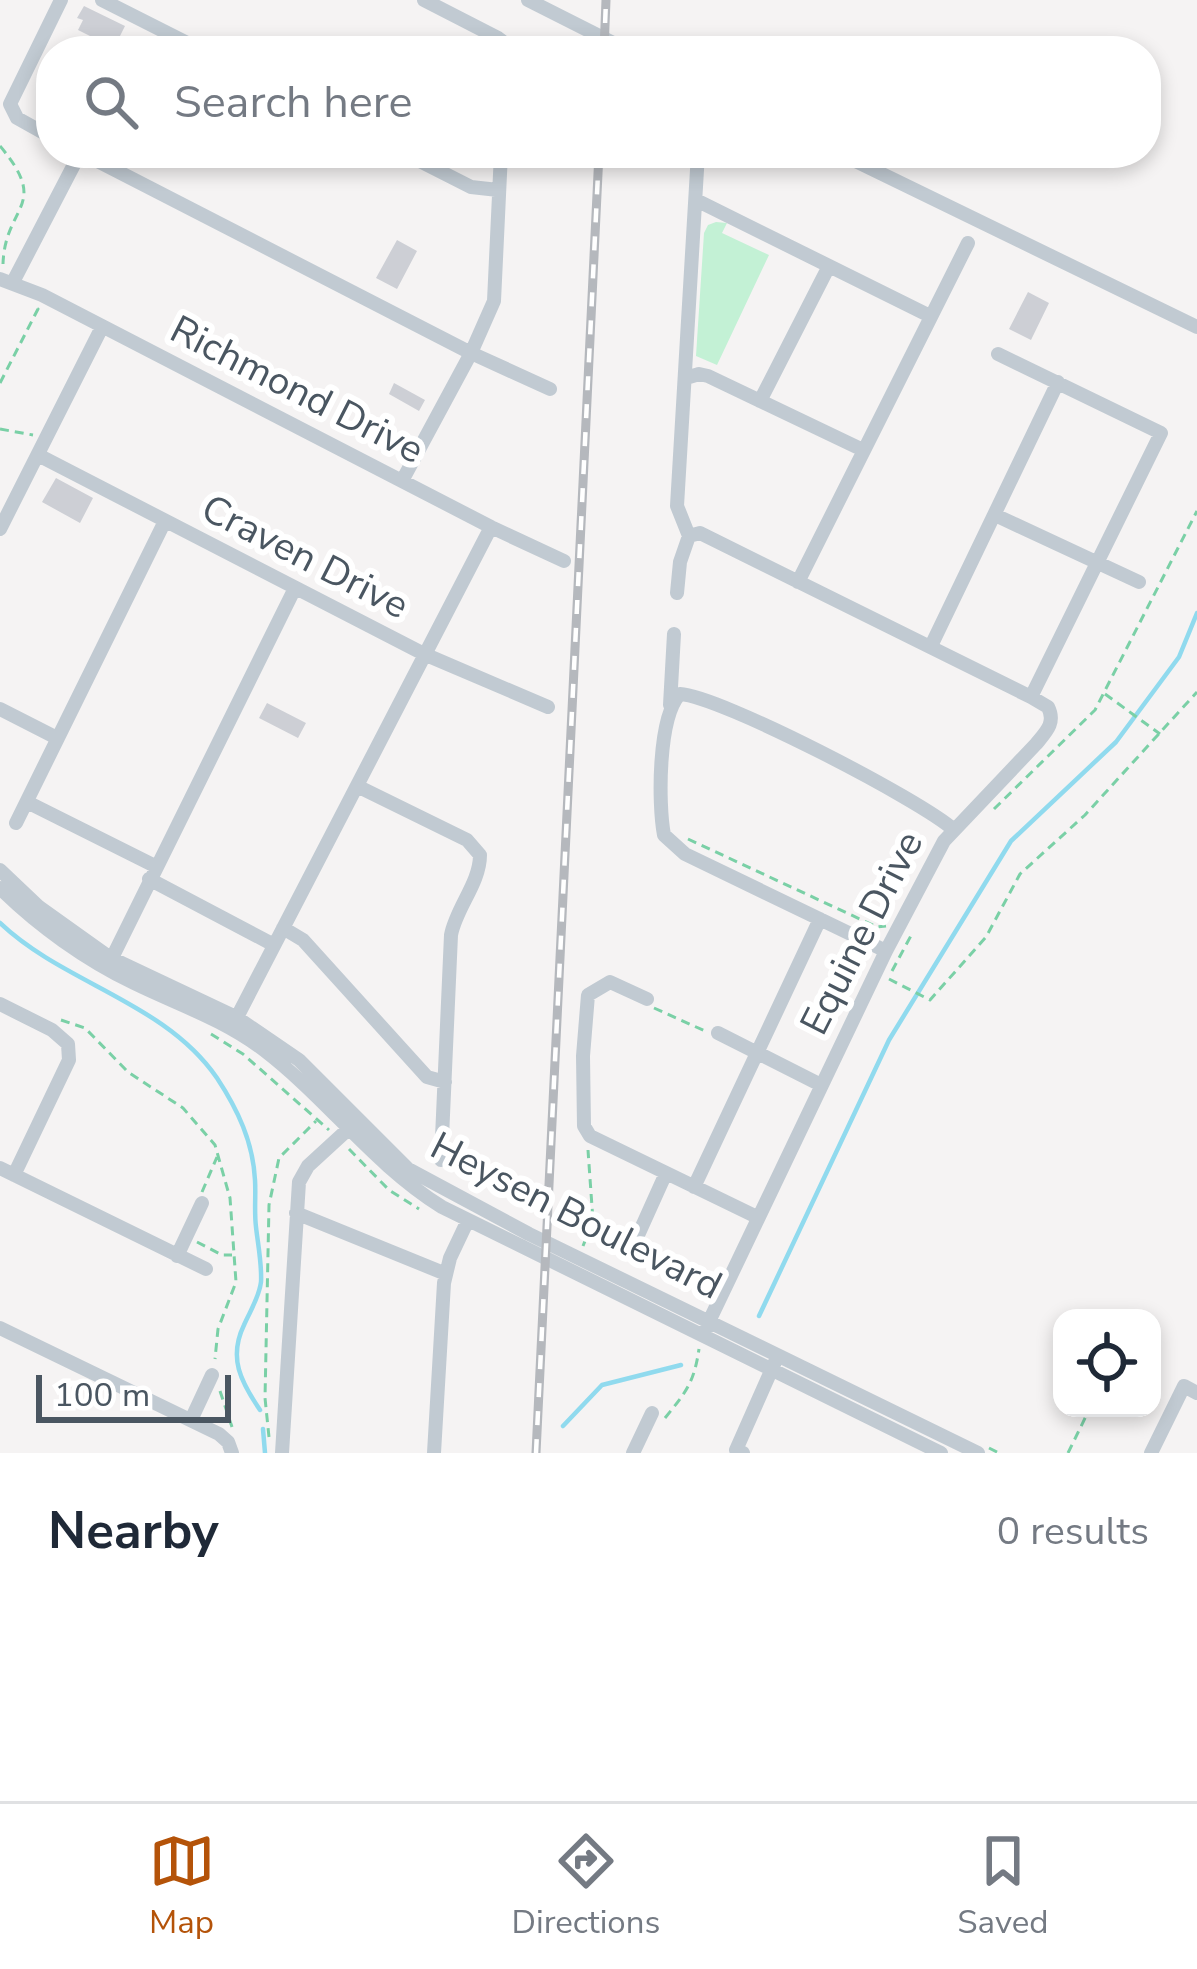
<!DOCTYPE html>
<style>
body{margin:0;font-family:"Nunito Sans",sans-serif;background:#f2f2f3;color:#1f2937}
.controls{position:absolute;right:36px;bottom:36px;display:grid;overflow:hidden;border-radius:24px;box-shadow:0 6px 18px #0003}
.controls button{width:108px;height:108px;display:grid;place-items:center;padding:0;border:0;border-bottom:3px solid #e0e1e3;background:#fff;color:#1f2937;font:60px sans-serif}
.scale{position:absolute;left:36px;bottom:30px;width:195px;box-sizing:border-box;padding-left:12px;border:6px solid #4a5661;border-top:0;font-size:33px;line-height:42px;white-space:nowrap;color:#4a5661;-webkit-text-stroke:9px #fff;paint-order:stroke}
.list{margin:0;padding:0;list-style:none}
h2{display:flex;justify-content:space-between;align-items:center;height:156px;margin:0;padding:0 48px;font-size:51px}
h2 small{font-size:39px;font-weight:400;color:#747a83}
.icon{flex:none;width:66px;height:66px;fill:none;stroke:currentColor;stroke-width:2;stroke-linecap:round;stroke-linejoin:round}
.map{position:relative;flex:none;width:1197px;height:1453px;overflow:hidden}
.search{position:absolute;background:#fff;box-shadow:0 6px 18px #0003;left:36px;right:36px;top:36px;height:132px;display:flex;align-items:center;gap:30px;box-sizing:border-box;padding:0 42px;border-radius:48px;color:#747a83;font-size:45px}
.sheet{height:348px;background:#fff}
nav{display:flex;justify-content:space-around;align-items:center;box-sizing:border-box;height:168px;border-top:3px solid #e0e1e3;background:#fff;font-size:33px;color:#747a83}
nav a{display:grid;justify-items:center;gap:6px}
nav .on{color:#b45309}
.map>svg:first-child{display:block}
.green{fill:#c3f1d5}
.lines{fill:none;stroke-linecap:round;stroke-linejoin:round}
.stream{stroke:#90daee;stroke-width:4.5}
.building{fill:#cdcfd5}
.path{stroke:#7ad0a6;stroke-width:3;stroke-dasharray:9 6;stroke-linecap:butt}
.minor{stroke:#c1cad2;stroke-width:14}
.rail-casing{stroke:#b5b8bd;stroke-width:9}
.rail{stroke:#fff;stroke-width:4.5;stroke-dasharray:14;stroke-linecap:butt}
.labels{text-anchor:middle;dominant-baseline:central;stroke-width:12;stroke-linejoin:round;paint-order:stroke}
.street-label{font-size:39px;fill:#4a5661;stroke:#fff}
</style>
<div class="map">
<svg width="1197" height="1453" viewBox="0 0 1197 1453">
<rect width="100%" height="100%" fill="#f5f3f3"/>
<path class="green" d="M 716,222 L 727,223 L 722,233 L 769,255 L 717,365 L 696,356 L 704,233 L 708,225 Z"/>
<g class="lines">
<path class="stream" d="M 0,923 C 64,984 165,1002 217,1078 C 238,1110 253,1142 255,1180 C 256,1196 254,1211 256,1227 C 258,1245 262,1264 261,1282 C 259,1298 250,1311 244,1325 C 228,1358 241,1382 260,1410
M 759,1316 L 889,1040 L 1011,841 L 1116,742 L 1179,657 L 1197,613
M 563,1426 L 602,1385 L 681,1365
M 263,1429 L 265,1453"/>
</g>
<path class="building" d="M 84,6 L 125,26 L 114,48 L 78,30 L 83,20 L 77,18 Z
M 397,240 L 417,251 L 397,289 L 376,278 Z
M 1028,292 L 1049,303 L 1031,340 L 1009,329 Z
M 394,383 L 425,400 L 419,411 L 389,394 Z
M 56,478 L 93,498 L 80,523 L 42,502 Z
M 267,703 L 306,723 L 298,738 L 259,718 Z"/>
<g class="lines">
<path class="path" d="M 0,146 C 51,207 5,204 3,264
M 0,383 L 38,309 L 34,307
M 0,429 L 33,435
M 1105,694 L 1160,734
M 994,809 L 1095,710 L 1197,511
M 688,839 L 877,927 L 886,926
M 892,971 L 913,932
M 889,979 L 930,1000 L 986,937 L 1020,874 L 1085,815 L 1197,692
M 654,1008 L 705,1031
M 61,1020 L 85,1028 L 128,1072 L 183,1108 L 215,1145 L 230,1198 L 236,1282 L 218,1329 L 215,1359
M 211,1034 L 243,1054 L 329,1130
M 349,1149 L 389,1190 L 419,1209
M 202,1192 L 217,1157
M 197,1242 L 222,1255 L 232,1255
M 583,1246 L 593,1221 L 588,1150
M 220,1391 L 232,1427
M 665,1418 C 686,1392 694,1383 699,1349
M 269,1437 L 265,1398 L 269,1205 L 279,1158 L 316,1121
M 989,1448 L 999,1453
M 1068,1453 L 1090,1408"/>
<path class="minor" d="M 102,0 L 203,51
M 424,0 L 498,38 L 515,51
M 528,0 L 629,51
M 51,137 L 17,118 L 10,104 L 61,0
M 82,153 L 471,353 L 550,389
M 404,153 L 471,187 L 498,190
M 839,153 L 1197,327
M 696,200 L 930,316
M 0,279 L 42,295 L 491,527 L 564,561
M 13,282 L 80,153
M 998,354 L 1161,433 L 1031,697
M 686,378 L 699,374 L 708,376 L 863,450
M 760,401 L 829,266
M 38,455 L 424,654 L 548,707
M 402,481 L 471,353 L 494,301 L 501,153
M 995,515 L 1139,582
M 0,529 L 102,327
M 689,536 L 700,533 L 1031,697 L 1048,707 C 1056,723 1046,732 1036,744 L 944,841 L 886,951 L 703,1334
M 798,582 L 968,243
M 677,593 L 680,562 L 689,536 L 677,506 L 698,153
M 931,646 L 1058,382
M 670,705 L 674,634
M 0,709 L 57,738
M 359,787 L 467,840 L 480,855 C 480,883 456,908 451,935 L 441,1160
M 27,802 L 155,866
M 16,823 L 164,523
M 0,870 L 39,907 L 109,957 L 236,1017 L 299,1060 L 408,1169 L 529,1234 L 978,1453
M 149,879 L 274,945
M 0,888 C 37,925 86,960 134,983 C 179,1005 223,1019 264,1050 C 328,1099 373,1164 442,1207 L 941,1453
M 283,928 L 303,940 L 427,1077 L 445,1082
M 886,951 L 685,854 L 664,835 C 658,803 658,717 680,694 C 720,696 921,800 954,830
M 112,958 L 295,588
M 647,999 L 610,982 L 588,995 L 583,1056 L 584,1126 L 590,1136 L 757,1217
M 0,1004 L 52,1030 L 68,1044 L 69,1060 L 14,1175
M 234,1023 L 491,527
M 718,1033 L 821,1085
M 0,1168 L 206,1269
M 694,1187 L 820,919
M 296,1213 L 446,1274
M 639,1233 L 666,1173
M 177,1256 L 202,1203
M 0,1328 L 219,1434 L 228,1442 L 232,1453
M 191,1420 L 212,1375
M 282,1453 L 299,1182 L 308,1166 L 356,1122
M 434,1453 L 444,1283 L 450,1258 L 468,1220
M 633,1453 L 652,1413
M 743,1453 L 736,1450 L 775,1362
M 1151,1453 L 1184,1386 L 1197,1393"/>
<g class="rail-casing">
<path id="rail" d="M 604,51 L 606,0
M 536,1453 L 599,153"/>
</g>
<use href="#rail" class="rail"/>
</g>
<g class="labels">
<g class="street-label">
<text transform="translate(297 390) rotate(27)">Richmond Drive</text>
<text transform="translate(305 557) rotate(27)">Craven Drive</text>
<text transform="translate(862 933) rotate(-63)">Equine Drive</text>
<text transform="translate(576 1216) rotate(27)">Heysen Boulevard</text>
</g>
</g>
</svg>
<div class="controls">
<button><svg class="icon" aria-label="locate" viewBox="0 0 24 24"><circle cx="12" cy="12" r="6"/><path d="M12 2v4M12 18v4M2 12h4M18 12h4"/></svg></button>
</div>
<div class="scale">100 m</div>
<div class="search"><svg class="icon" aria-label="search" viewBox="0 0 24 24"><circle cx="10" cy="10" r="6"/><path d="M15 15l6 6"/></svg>Search here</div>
</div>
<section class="sheet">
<h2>Nearby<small>0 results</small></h2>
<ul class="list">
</ul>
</section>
<nav>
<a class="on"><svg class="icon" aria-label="map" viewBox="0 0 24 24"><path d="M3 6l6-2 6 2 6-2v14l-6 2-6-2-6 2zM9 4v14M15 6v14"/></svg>Map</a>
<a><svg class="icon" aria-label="directions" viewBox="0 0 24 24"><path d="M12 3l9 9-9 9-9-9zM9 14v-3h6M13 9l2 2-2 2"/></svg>Directions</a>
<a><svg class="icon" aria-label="saved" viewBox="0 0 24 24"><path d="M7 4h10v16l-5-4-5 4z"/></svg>Saved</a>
</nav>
